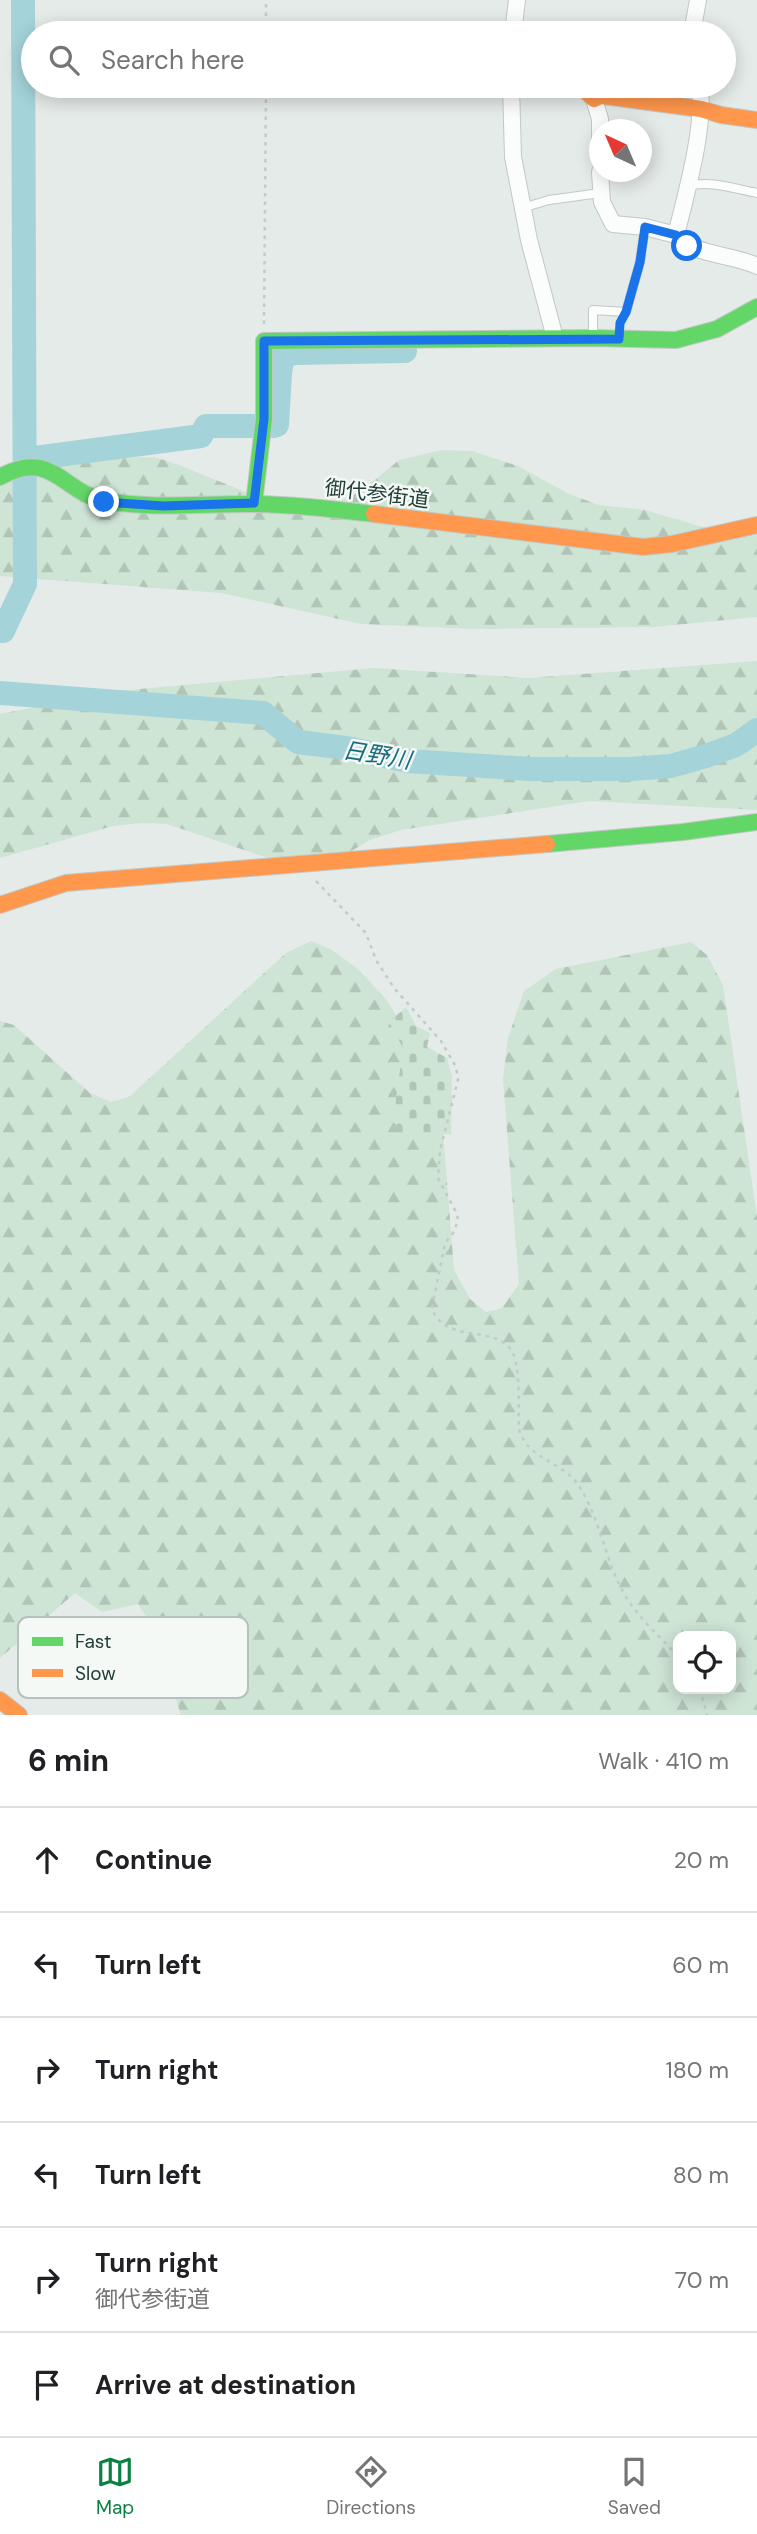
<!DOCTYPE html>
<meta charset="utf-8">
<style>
body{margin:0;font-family:"DM Sans","Noto Sans JP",sans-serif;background:#f2f2f2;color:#202124}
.controls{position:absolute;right:21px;bottom:21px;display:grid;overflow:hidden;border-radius:14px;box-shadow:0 4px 18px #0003}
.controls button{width:63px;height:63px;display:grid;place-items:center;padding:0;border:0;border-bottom:2px solid #e0e0e0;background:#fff;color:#202124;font:35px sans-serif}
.compass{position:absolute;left:589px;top:119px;width:63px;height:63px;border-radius:50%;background:#fff;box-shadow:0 4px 18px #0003;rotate:316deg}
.stop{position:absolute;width:21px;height:21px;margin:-16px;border:5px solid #1a73e8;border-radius:50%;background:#fff}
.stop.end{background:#1a73e8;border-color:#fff;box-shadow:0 2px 7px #0008}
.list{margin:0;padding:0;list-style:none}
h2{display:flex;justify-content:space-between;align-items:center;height:91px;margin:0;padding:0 28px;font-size:30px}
h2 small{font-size:23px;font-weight:400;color:#757577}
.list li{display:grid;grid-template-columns:46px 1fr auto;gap:21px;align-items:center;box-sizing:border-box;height:105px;padding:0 28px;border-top:2px solid #e0e0e0}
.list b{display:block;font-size:26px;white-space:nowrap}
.list p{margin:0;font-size:23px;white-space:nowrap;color:#757577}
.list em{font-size:23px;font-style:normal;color:#757577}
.icon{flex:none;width:38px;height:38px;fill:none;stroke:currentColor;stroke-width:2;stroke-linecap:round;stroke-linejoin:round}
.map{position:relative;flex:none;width:757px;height:1715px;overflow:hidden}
.search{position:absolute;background:#fff;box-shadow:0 4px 18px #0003;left:21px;right:21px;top:21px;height:77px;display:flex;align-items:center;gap:18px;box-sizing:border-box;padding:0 24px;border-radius:38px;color:#757577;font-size:26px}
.sheet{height:721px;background:#fff}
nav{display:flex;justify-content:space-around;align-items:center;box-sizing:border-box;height:98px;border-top:2px solid #e0e0e0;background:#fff;font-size:19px;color:#757577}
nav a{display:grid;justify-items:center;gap:4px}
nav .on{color:#0b8043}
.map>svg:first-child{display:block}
.forest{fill:url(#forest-firs);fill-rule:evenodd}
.cemetery{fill:url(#cemetery-stones)}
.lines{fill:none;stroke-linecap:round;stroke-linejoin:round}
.river{stroke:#a5d3da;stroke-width:24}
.lane-casing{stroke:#c2c8c5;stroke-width:10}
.street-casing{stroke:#c2c8c5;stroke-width:18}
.fast-casing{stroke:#c1c8c5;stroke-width:18}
.slow-casing{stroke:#c1c8c5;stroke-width:18}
.path{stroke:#c1cbc7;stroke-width:2.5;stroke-dasharray:3.5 5;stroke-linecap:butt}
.lane{stroke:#fbfcfc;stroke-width:8}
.street{stroke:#fbfcfc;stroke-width:16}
.fast{stroke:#63d668;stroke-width:16}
.slow{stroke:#ff974d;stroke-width:16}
.route{stroke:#1a73e8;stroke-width:9}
.labels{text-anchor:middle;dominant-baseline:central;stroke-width:5;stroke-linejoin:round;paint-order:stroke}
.street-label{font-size:21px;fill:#223f37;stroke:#f4f9f6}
.water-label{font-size:23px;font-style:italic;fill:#196e7e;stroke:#f4f9f6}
.key{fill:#f4f9f6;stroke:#b5c1bd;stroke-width:2}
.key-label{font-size:19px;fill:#223f37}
</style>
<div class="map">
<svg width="757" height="1715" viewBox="0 0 757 1715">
<defs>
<pattern id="forest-firs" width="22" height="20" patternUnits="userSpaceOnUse" patternTransform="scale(1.75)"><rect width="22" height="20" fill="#cee4d4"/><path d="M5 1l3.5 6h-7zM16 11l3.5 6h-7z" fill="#b1c5b7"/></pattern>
<pattern id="cemetery-stones" width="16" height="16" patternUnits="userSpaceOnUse" patternTransform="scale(1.75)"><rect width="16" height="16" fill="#cee4d4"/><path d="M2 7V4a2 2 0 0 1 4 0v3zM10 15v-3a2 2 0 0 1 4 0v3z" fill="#b1c5b7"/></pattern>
</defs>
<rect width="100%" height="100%" fill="#e5ebe8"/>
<path class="forest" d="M 442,450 L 472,451 L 518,466 L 569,494 L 599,505 L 645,510 L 733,536 L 757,532 L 757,617 L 653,627 L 473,629 L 361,624 L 221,593 L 0,576 L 0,482 L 37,464 L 141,457 L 158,458 L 179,465 L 265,500 L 326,503 L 345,499 L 363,490 L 399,460 Z
M 757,661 L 757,810 L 589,801 L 401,830 L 370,840 L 348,853 L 280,862 L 167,824 L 142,823 L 113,826 L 0,858 L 0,714 L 117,691 L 374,668 L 529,678 Z
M 311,941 L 332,950 L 358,969 L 386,999 L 435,1079 L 443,1131 L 454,1270 L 470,1299 L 486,1312 L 502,1308 L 519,1284 L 503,1079 L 508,1038 L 524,991 L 556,969 L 691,942 L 707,955 L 723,985 L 757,1217 L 757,1715 L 181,1715 L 153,1627 L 138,1604 L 102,1612 L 75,1593 L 0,1658 L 0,1021 L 14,1025 L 90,1093 L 111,1102 L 129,1097 L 286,953 ZM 678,1636 L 731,1636 L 731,1689 L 678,1689 Z"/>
<path class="cemetery" d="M 406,1007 L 416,1026 L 430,1033 L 427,1047 L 447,1058 L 452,1077 L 451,1134 L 398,1135 L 394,1113 L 403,1048 L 389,1022 Z"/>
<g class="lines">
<path class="river" d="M 273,426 L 277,425 L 280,373 L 283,356 L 295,353 L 405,351
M 27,459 L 201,436 L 206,426 L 260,426
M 0,631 L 3,631 L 25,584 L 23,0
M 0,693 L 263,713 L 298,742 L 346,748 L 408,761 L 530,769 L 632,769 L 671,766 L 706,756 L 736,745 L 757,730"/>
<g class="lane-casing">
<path id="lane" d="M 688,186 C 710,180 735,189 757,193
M 522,208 L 549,200 L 600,193
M 593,337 L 593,310 L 626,312 L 640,262 L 645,227"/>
</g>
<g class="street-casing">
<path id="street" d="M 513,33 L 517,0
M 692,33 L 698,0
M 511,86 L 513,157 L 529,240 L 555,338
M 699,86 C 707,121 685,198 676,235 C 687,254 736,255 757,266
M 594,99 L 600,119 L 600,143
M 600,172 L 602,202 L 613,224 L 645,227 L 676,235"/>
</g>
<g class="fast-casing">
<path id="fast" d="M 0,477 C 53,447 62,494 107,501 C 152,509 200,504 246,504 C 289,504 331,509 374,514
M 254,503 L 264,419 L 264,341 L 593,338 L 676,340 L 717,329 L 757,307
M 547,844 L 683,832 L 757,822"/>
</g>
<g class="slow-casing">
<path id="slow" d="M 581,86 L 594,99 L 600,96 L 612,97 L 701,109 L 721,115 L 757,120
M 374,514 L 643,547 L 672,544 L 757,525
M 0,905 L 66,883 L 547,844
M 0,1700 L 19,1715"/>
</g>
<path class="path" d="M 266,33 L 266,0
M 264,324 L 266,86
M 316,881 L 366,933 L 376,960 L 394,988 L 441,1041 L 456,1067 L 458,1080 L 440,1150 L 438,1178 L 457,1214 L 458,1221 L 453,1233 L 445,1243 L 432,1308 C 445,1349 508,1318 516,1363 C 520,1384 518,1408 519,1429 C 526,1459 563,1461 579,1486 C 599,1517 604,1554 620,1586 C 633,1613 657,1634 678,1656
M 700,1689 L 707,1715"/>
<use href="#lane" class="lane"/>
<use href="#street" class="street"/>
<use href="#fast" class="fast"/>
<use href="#slow" class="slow"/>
</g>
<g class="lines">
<path class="route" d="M 104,502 L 163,506 L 254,503 L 264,419 L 264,341 L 619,339 L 620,323 L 626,312 L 640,262 L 645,227 L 676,235 L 687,246"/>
</g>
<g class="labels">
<g class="street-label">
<text transform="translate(377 494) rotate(7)">御代参街道</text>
</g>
<g class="water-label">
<text transform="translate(377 755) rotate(9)">日野川</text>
</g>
</g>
<rect x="18" y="1617" width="230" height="81" rx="10" class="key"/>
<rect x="32" y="1637" width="31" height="9" fill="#63d668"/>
<rect x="32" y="1669" width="31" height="8" fill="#ff974d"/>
<g class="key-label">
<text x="75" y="1648">Fast</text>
<text x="75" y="1680">Slow</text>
</g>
</svg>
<div class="controls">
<button><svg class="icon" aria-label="locate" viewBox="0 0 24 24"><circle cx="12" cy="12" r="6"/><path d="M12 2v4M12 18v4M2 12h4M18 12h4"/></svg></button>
</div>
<svg class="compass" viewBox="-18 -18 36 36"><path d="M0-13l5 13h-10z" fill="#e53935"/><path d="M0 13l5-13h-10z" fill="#757577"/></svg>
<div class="stop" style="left:687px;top:246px"></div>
<div class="stop end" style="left:104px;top:502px"></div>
<div class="search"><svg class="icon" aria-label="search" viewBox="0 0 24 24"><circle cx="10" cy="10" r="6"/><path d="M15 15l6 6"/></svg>Search here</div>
</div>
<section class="sheet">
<h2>6 min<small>Walk · 410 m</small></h2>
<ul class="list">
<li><svg class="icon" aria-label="ahead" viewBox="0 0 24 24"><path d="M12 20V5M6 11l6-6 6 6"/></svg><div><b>Continue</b></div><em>20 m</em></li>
<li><svg class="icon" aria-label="left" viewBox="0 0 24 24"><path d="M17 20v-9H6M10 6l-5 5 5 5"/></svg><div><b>Turn left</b></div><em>60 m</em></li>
<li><svg class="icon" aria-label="right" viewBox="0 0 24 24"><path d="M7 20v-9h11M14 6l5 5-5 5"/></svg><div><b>Turn right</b></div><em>180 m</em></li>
<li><svg class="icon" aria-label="left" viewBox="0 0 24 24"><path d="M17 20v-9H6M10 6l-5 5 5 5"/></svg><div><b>Turn left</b></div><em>80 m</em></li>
<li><svg class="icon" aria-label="right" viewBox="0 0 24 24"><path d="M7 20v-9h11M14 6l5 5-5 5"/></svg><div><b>Turn right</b><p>御代参街道</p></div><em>70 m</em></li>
<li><svg class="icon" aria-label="arrive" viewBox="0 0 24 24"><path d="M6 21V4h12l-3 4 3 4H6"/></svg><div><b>Arrive at destination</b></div></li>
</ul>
</section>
<nav>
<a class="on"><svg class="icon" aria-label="map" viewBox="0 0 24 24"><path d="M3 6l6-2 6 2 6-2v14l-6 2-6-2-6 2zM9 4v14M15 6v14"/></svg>Map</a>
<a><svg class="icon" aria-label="directions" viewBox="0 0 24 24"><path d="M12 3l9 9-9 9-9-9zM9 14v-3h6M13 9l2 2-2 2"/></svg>Directions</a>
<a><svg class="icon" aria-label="saved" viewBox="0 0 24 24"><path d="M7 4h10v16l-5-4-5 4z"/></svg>Saved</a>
</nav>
